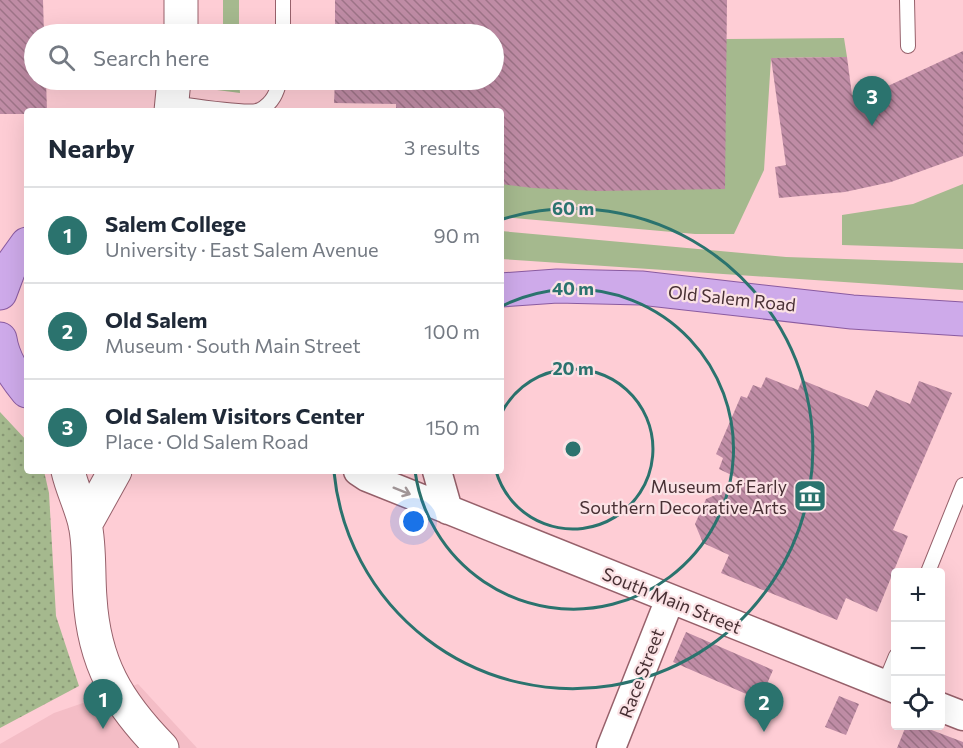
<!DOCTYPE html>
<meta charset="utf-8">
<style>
body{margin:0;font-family:Commissioner,sans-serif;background:#f2f2f3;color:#1f2937}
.controls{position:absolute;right:18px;bottom:18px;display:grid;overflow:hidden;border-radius:6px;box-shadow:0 6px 24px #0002}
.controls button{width:54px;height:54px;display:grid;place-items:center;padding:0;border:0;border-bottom:2px solid #e0e1e3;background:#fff;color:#1f2937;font:30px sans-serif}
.you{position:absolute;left:414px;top:522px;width:21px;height:21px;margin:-15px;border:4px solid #fff;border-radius:50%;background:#1a73e8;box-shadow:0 0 0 9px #1a73e833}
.badge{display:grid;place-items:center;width:39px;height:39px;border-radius:50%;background:#2b736e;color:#fff;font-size:20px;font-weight:700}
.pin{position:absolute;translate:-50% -50px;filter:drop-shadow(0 2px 3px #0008)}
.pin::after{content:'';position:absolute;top:32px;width:21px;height:18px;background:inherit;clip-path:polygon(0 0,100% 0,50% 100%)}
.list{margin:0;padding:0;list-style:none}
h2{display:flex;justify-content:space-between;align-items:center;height:78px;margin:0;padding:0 24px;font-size:26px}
h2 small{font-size:20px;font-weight:400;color:#747a83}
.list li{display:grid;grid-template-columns:39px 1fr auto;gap:18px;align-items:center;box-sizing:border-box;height:96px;padding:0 24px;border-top:2px solid #e0e1e3}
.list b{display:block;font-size:22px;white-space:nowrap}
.list p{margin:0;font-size:20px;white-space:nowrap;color:#747a83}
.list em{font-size:20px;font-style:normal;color:#747a83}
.icon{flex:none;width:33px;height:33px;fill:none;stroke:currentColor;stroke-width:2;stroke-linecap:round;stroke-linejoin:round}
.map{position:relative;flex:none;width:963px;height:748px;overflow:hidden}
.search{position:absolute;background:#fff;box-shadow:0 6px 24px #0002;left:24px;top:24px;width:480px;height:66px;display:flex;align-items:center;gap:15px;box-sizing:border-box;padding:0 21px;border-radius:33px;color:#747a83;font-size:22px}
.panel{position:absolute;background:#fff;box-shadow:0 6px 24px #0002;left:24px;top:108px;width:480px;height:366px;border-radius:6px}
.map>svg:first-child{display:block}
.built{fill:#f4bdc6}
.grass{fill:#a5b98e}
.park{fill:url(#park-dots)}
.building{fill:url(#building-back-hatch)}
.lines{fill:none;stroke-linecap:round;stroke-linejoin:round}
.service-casing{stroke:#97616b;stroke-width:16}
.minor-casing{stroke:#97616b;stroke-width:31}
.secondary-casing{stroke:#97616b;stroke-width:35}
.primary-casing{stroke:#8a5ba1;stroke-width:35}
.service{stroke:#fff;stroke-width:14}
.minor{stroke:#fff;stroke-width:28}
.secondary{stroke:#fff;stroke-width:33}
.primary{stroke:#ceaaea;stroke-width:33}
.oneway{stroke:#a4989a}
.ring{fill:none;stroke:#2b736e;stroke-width:3}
.labels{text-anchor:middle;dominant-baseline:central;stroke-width:4.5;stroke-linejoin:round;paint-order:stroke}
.street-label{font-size:18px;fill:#483034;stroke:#fbe2e5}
.poi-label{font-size:18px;fill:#483034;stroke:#fbe2e5;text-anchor:end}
.centre{fill:#2b736e;stroke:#fbe2e5;stroke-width:3}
.ring-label{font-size:18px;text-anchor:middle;font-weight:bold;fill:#2b736e;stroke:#fbe2e5;stroke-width:4.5;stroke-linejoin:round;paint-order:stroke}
</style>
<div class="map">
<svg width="963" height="748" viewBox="0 0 963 748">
<defs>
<pattern id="park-dots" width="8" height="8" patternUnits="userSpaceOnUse" patternTransform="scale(1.5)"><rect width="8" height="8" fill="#a5b98e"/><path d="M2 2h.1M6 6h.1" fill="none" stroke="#889775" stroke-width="1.8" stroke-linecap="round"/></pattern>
<pattern id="building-back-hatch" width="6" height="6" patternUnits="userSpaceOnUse" patternTransform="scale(1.5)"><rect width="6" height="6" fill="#bf8ca5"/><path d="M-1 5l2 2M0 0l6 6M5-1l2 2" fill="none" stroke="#9d7387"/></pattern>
</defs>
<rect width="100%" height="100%" fill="#fecdd5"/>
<path class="built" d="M 138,684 L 197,748 L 0,748 L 0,744 L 54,713 Z"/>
<path class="grass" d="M 223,0 L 239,0 L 239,34 L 223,34 Z
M 844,38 L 847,57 L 771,58 L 764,170 L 734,234 L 695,234 L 501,217 L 501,184 L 726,39 Z
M 219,80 L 239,80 L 240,93 L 217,90 Z
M 963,184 L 963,249 L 842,245 L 842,215 L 913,204 Z
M 501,231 L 786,257 L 963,263 L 963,290 L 501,259 Z"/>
<path class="park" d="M 0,412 L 27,441 L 27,471 L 44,471 L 49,493 L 56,616 L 79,686 L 0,728 Z"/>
<path class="building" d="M 0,0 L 43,0 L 44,34 L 34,34 L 34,80 L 46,80 L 47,111 L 27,111 L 27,114 L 0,114 Z
M 335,0 L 727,0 L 725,189 L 597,191 L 533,188 L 501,184 L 501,111 L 396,111 L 396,104 L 334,103 L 335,80 L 494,80 L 494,34 L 335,34 Z
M 963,51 L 963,156 L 891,182 L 845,192 L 779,198 L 775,167 L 786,165 L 771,58 L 847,57 L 852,95 L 875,92 Z
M 766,377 L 798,390 L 802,380 L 868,407 L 876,390 L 910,404 L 919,381 L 952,393 L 893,530 L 908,536 L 877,612 L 846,598 L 837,620 L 721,573 L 729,555 L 703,543 L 695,524 L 706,499 L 746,482 L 719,469 L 723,458 L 716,454 L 741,396 L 747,398 L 753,385 L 761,388 Z
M 686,632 L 773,670 L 760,700 L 673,662 Z
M 839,696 L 859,704 L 846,735 L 825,727 Z
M 906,726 L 921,726 L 963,742 L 963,748 L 897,748 Z"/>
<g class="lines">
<g class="service-casing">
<path id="service" d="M 907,0 L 908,46
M 283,34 L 283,0
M 172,103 C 188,105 248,115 260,110 C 273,103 277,92 280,80
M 928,572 L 963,485
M 884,685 L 896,656"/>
</g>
<g class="minor-casing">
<path id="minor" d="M 358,471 L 367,477 L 896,689
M 437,471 L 448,510
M 940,707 L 963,716
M 611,748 L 670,599"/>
</g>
<g class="secondary-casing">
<path id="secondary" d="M 181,34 L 181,0
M 171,111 L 174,80
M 68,471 C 72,489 81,506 85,524 C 90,546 88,575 90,598 C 94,663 117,702 162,748
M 85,525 L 115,471"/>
</g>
<g class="primary-casing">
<path id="primary" d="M 501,290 L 557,286 L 641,288 L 852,312 L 963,319
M 0,293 L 9,269 L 27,244
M 0,339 C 3,359 14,375 27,391"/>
</g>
<use href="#service" class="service"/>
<use href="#minor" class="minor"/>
<use href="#secondary" class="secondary"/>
<use href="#primary" class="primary"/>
</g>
<defs><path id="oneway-shaft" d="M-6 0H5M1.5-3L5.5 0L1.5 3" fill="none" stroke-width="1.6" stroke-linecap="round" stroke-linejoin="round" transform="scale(1.5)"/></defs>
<use class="oneway" href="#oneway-shaft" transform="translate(402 491) rotate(22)"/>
<g class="ring">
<path d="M501 414A80 80 0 1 1 496 471"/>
<path d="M502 306A160 160 0 1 1 415 471"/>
<path d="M503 219A240 240 0 1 1 334 472"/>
</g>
<defs>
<g id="museum-square" transform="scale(1.725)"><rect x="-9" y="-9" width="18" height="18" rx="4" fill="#2b736e" stroke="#fbe2e5"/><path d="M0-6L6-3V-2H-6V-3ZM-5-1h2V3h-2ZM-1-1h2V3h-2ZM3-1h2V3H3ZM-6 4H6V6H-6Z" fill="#fff"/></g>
</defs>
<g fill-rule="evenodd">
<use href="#museum-square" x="810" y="496"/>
</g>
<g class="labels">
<g class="street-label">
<text transform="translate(732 298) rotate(6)">Old Salem Road</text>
<text transform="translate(672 600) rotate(22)">South Main Street</text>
<text transform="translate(641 673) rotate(-69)">Race Street</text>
</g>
<g class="poi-label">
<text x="787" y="486">Museum of Early<tspan x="787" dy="21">Southern Decorative Arts</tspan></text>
</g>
</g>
<circle cx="573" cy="449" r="9" class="centre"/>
<g class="ring-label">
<text x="573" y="215">60 m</text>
<text x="573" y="295">40 m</text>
<text x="573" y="375">20 m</text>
</g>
</svg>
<div class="controls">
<button>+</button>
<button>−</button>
<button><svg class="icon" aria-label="locate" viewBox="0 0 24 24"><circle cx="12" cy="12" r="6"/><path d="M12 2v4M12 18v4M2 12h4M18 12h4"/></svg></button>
</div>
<div class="you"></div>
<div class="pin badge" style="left:103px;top:729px">1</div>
<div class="pin badge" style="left:764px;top:732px">2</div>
<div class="pin badge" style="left:872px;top:126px">3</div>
<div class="search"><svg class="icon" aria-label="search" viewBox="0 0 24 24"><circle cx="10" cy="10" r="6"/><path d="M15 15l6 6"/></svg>Search here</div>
<section class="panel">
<h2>Nearby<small>3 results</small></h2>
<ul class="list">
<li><span class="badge">1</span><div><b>Salem College</b><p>University · East Salem Avenue</p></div><em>90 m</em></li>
<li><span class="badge">2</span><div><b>Old Salem</b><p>Museum · South Main Street</p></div><em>100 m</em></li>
<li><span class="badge">3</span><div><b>Old Salem Visitors Center</b><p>Place · Old Salem Road</p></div><em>150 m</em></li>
</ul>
</section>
</div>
